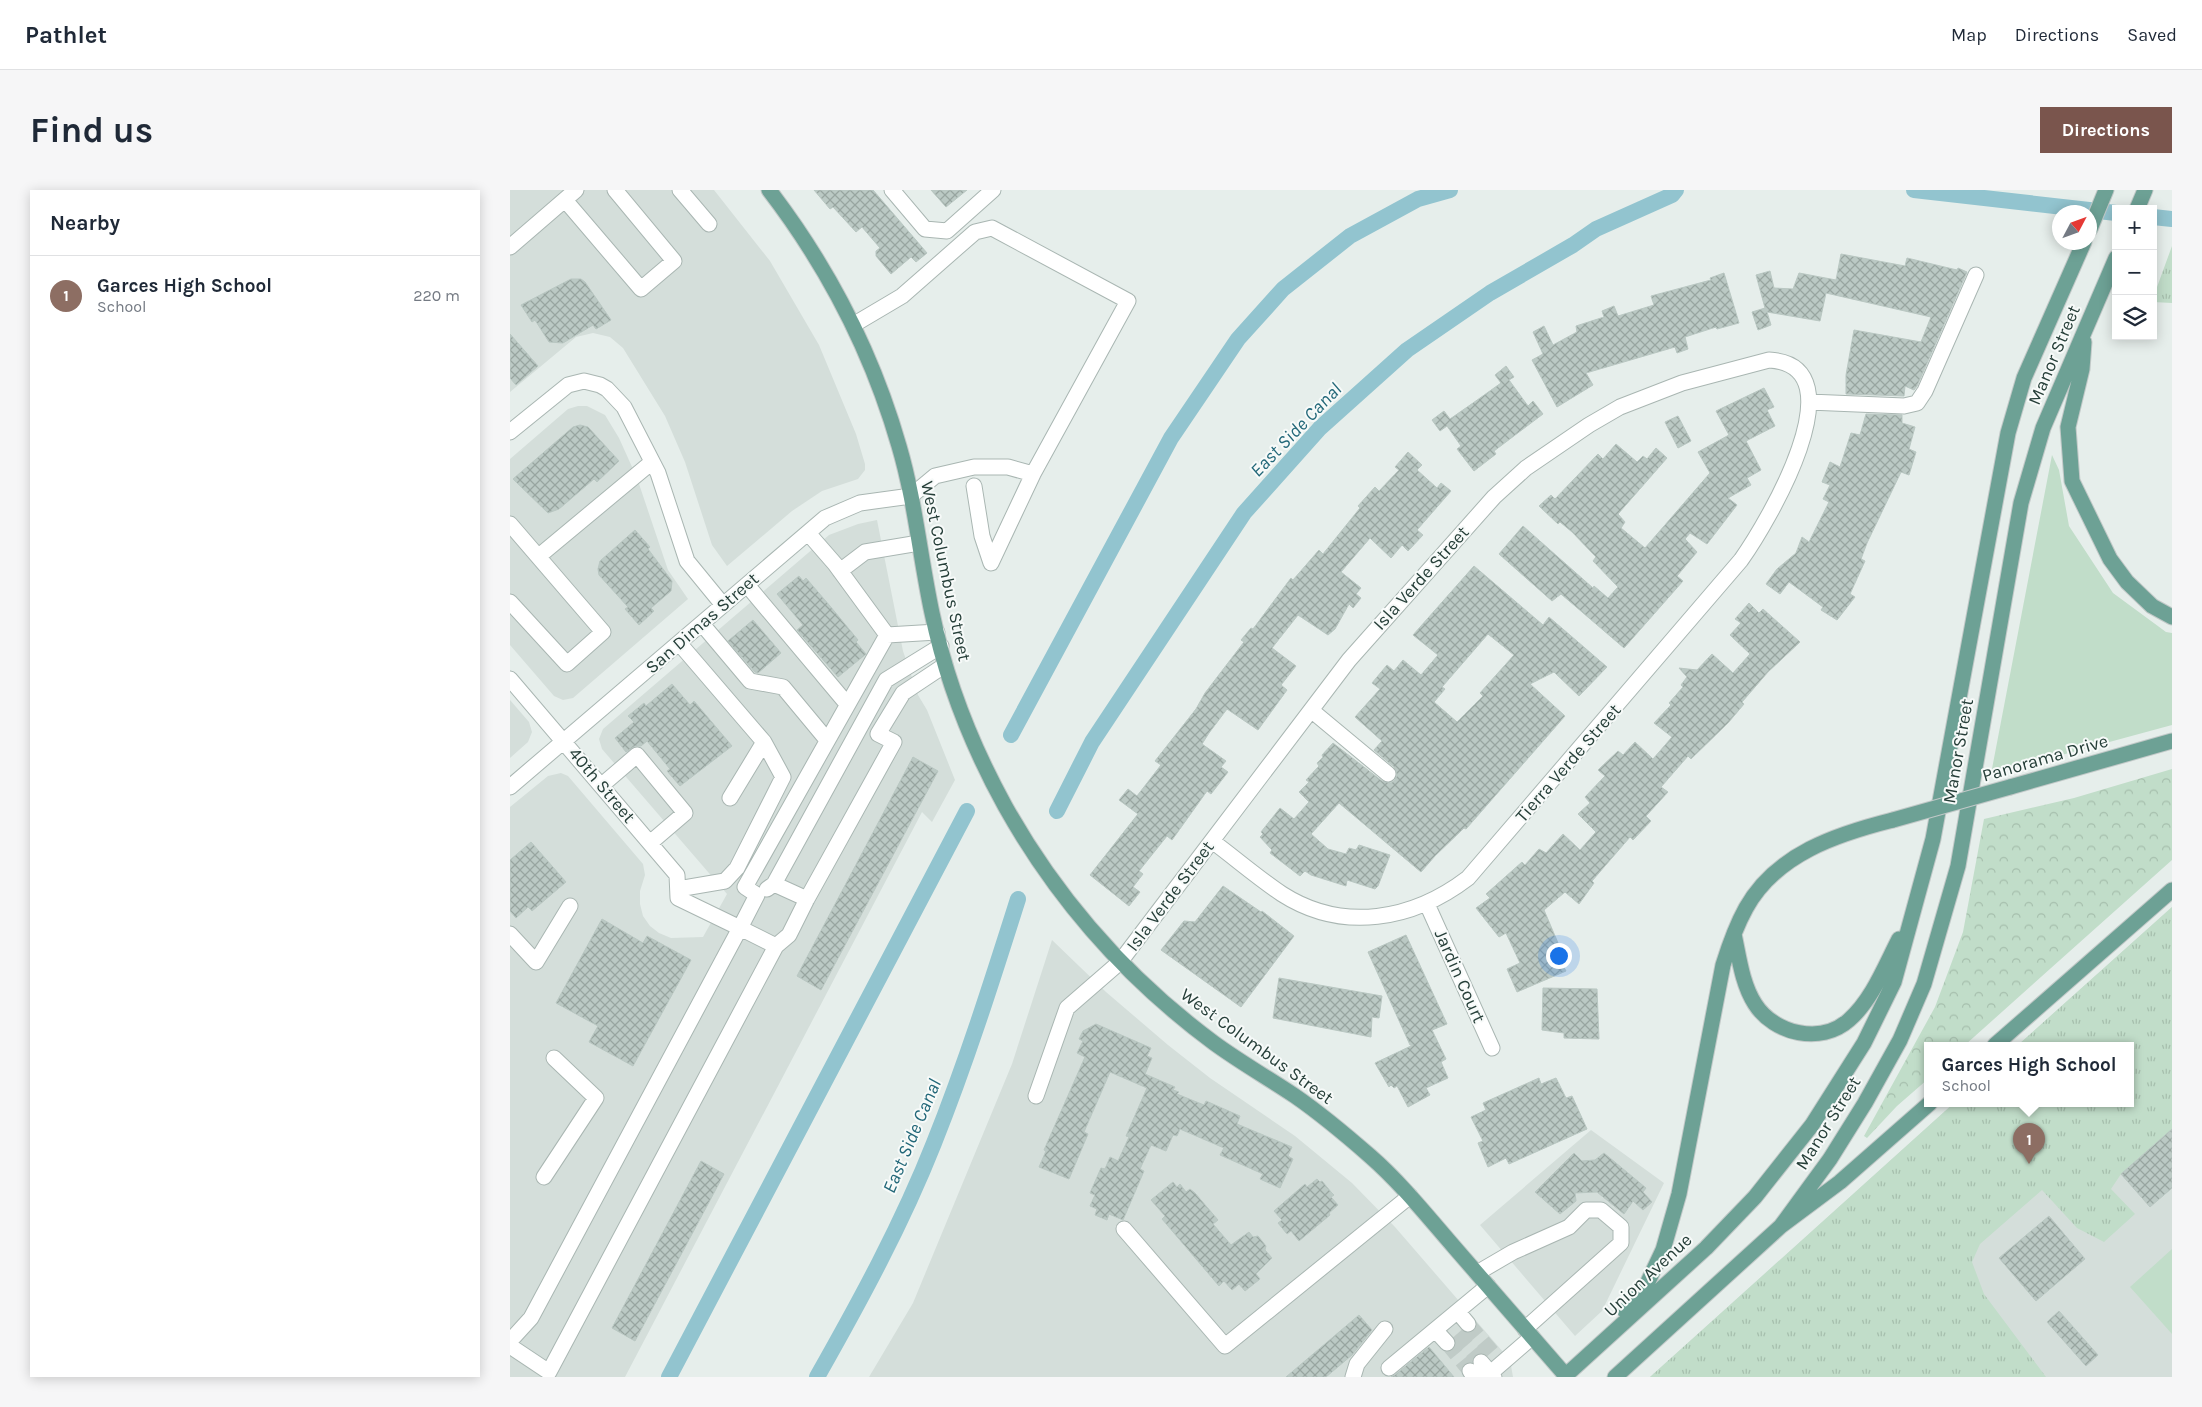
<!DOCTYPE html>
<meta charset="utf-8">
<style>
body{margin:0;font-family:Karla,sans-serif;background:#f6f6f7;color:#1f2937}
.controls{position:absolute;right:15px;top:15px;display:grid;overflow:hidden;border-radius:0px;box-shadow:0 2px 12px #0003}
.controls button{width:45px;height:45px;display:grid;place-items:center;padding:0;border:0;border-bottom:1px solid #e0e1e3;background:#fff;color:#1f2937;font:25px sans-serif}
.compass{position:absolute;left:1542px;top:15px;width:45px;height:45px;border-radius:50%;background:#fff;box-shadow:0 2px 12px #0003;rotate:49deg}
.you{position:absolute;left:1048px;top:765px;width:18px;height:18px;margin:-12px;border:4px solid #fff;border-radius:50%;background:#1a73e8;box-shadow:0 0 0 8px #1a73e833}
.badge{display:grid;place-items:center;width:32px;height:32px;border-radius:50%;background:#7a554d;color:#fff;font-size:16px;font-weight:700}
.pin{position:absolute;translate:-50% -41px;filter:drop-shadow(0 1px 2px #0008)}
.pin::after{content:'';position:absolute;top:26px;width:18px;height:15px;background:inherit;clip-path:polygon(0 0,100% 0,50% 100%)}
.popup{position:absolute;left:1414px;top:852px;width:210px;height:65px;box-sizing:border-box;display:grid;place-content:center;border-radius:0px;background:#fff;filter:drop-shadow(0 1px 4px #0005);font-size:16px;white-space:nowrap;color:#747a83}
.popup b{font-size:19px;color:#1f2937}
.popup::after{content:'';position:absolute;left:50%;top:100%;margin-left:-10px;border:10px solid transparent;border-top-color:#fff}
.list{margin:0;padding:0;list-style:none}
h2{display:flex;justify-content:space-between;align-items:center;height:65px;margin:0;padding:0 20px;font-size:21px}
h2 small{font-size:16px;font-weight:400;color:#747a83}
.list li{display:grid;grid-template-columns:32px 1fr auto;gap:15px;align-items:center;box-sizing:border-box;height:80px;padding:0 20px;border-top:1px solid #e0e1e3}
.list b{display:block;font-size:19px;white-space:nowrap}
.list p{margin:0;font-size:16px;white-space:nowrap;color:#747a83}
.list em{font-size:16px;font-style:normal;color:#747a83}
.icon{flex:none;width:28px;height:28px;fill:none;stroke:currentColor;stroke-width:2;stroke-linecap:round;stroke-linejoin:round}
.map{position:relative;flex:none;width:1662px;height:1187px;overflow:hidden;border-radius:0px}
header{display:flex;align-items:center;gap:30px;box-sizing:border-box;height:70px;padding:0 25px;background:#fff;border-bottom:1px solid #e0e1e3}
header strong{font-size:24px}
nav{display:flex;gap:28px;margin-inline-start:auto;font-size:18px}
.intro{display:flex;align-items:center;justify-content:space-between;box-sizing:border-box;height:120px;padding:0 30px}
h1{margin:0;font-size:35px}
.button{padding:12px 22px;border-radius:0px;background:#7a554d;color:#fff;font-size:18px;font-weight:700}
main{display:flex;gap:30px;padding:0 30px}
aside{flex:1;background:#fff;border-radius:0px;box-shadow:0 2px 12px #0003}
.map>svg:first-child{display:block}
.built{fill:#d4deda}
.grass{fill:#c1ddc9}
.forest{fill:url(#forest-crowns)}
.park{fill:url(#park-tufts)}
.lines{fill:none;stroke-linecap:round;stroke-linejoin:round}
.canal{stroke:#92c4cf;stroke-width:16}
.building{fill:url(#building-cross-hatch);stroke:#b9c7c2;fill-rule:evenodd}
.minor-tunnel{stroke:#c0cbc7;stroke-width:15;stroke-dasharray:15 8;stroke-linecap:butt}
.minor-casing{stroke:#a9b6b2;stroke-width:17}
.major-casing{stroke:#c2c9c8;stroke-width:17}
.minor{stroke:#fff;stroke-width:15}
.major{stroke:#6da195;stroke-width:15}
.major-bridge-casing{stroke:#c2c9c8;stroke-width:17;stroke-linecap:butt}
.major-bridge{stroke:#6da195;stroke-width:15}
.labels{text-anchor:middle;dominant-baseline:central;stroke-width:4;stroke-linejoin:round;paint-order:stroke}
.street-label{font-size:18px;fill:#263f39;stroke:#f7faf9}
.water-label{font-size:19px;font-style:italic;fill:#236879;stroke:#f7faf9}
</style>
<header>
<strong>Pathlet</strong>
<nav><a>Map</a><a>Directions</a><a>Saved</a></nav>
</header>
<div class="intro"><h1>Find us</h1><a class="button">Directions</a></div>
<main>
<aside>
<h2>Nearby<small></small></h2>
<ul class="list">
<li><span class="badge" style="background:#8d6e63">1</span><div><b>Garces High School</b><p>School</p></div><em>220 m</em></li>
</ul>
</aside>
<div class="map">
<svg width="1662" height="1187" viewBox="0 0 1662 1187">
<defs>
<pattern id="forest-crowns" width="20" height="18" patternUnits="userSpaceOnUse" patternTransform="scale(1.25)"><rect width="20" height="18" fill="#c1ddc9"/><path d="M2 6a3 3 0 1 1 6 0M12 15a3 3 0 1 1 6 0" fill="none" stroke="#a6bfad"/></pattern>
<pattern id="park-tufts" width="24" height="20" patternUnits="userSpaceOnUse" patternTransform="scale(1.25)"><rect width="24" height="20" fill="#c1ddc9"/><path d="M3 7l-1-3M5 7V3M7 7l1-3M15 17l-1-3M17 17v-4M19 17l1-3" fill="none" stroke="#a6bfad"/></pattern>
<pattern id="building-cross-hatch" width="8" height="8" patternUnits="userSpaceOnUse" patternTransform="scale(1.25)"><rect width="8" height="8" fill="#bbc9c4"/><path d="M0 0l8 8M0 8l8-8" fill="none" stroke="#98a5a0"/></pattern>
</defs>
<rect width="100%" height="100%" fill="#e6eeeb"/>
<path class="built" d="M 0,0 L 204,0 L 260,71 L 309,155 L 346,244 L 355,274 L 355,280 L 348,289 L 312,301 L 282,321 L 217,376 L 202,355 L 175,272 L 155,226 L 113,158 L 100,147 L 83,143 L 66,147 L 0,202 Z
M 68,216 L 77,216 L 95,225 L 109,248 L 127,288 L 158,380 L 178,409 L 63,508 L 53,510 L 44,506 L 0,455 L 0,269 L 58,219 Z
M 367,330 L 393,461 L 408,505 L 417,520 L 445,590 L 422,632 L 412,622 L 115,1187 L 0,1187 L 0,617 L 38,586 L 51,583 L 58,586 L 133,674 L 135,685 L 130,701 L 130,714 L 133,726 L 140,736 L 149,743 L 161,748 L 193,747 L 217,704 L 92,559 L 89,549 L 93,539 L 319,345 L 348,334 Z
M 0,510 L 19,532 L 22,542 L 18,552 L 0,568 Z
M 1662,717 L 1662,1187 L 1140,1187 L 1444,913 L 1620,913 L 1620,855 L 1508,855 Z
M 542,750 L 596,802 L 658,855 L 700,888 L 785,946 L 842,993 L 885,1037 L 1000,1170 L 1003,1187 L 359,1187 L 403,1113 L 502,874 Z
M 1081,940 L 1154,993 L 1092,1121 L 1065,1146 L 970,1035 Z"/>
<path class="grass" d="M 1542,265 L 1549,280 L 1559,336 L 1603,403 L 1656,442 L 1662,443 L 1662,535 L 1481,584 Z
M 1662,1059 L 1662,1144 L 1620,1097 Z"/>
<path class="forest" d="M 1662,579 L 1662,670 L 1455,855 L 1418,855 L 1418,889 L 1387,916 L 1357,948 L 1354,946 L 1425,817 L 1453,742 L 1474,629 L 1564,608 Z"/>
<path class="park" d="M 1662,56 L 1662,113 L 1643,112 L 1643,108 Z
M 1662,717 L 1662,939 L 1611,984 L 1601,999 L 1625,1024 L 1594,1052 L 1567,1038 L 1532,1000 L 1470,1054 L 1462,1072 L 1474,1104 L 1536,1187 L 1140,1187 L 1444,913 L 1620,913 L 1620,855 L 1508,855 Z"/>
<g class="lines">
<path class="canal" d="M 1404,0 L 1606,23
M 1643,27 L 1662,29
M 501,545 L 661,248 L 728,149 L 773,99 L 840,46 L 908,9 L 940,0
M 547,621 L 582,552 L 734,323 L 810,238 L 897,160 L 980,103 L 1063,55 L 1086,39 L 1162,5 L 1166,0
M 159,1187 L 457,621
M 307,1187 C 350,1111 392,1034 424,953 C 456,873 482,791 508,709"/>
</g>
<path class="building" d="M 304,0 L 363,0 L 417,63 L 406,72 L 401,67 L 381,84 L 366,66 L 366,61 L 370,58 L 352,37 L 346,42 L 323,17 L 320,19 Z
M 421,0 L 457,0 L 436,17 Z
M 1331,64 L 1395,76 L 1397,68 L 1447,80 L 1448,78 L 1457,82 L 1407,196 L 1404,200 L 1395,196 L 1394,206 L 1336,204 L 1336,185 L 1344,140 L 1411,152 L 1421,127 L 1316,103 L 1310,131 L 1257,122 L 1261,135 L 1248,140 L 1242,122 L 1255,118 L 1246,85 L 1260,81 L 1264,98 L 1283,99 L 1289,83 L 1326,90 Z
M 1214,83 L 1229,133 L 1207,139 L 1206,137 L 1175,147 L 1178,159 L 1167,163 L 1165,157 L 1076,183 L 1083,195 L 1047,217 L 1022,170 L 1033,164 L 1023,142 L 1034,136 L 1043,155 L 1067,142 L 1066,136 L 1094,127 L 1092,121 L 1104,116 L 1108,126 L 1144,115 L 1141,106 L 1201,90 L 1200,88 Z
M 61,89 L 71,89 L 75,92 L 101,130 L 86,139 L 83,135 L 53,153 L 39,152 L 25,130 L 22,132 L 11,115 Z
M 0,144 L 28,176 L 6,195 L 0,188 Z
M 996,176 L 1004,187 L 999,190 L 1018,216 L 1023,211 L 1033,224 L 984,261 L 986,264 L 964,281 L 947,259 L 951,256 L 937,236 L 930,241 L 922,230 L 934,221 L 940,229 L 963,213 L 991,193 L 985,185 Z
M 1254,198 L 1264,217 L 1257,220 L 1265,236 L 1236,251 L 1251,280 L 1237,288 L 1241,295 L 1218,308 L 1227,315 L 1197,354 L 1180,343 L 1175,349 L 1187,362 L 1167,386 L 1173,391 L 1114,458 L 1051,404 L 1042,411 L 989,364 L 1013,336 L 1083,398 L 1084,396 L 1098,408 L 1108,397 L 1083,371 L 1086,367 L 1062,342 L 1050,332 L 1048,334 L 1029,316 L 1041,305 L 1045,309 L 1088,264 L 1093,269 L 1106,254 L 1127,272 L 1133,266 L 1137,269 L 1146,258 L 1157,268 L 1108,324 L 1115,332 L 1111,338 L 1135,358 L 1200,283 L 1188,262 L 1219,245 L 1206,221 Z
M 1356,224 L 1392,225 L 1392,233 L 1405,237 L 1399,259 L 1406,262 L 1399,285 L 1391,282 L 1357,353 L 1351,369 L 1355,371 L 1340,404 L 1345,407 L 1327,430 L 1311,420 L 1313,417 L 1279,392 L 1270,404 L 1256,394 L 1267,379 L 1286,363 L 1292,347 L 1299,352 L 1319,312 L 1313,309 L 1320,295 L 1312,292 L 1320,272 L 1330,277 L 1341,243 L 1350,245 Z
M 1168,226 L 1181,251 L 1168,258 L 1155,232 Z
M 70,235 L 78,237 L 109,271 L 87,292 L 84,289 L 49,319 L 38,323 L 3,289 L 63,237 Z
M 898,262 L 912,275 L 907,280 L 927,298 L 931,293 L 941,301 L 907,340 L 913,345 L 898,361 L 892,355 L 881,368 L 860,348 L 831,382 L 851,398 L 846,404 L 851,408 L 843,418 L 839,414 L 825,439 L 818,445 L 788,425 L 762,458 L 786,476 L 771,495 L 777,500 L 748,540 L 717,519 L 699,543 L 692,554 L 716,571 L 711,577 L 718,582 L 701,604 L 697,601 L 662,650 L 657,646 L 629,681 L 633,684 L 623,697 L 630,702 L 619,716 L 580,685 L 628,624 L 609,610 L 618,599 L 627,606 L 651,575 L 645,571 L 686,519 L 695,503 L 734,452 L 731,450 L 741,438 L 743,439 L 781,388 L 783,390 L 809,360 L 813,364 L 850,318 L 848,316 L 865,297 L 869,301 L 889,280 L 885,277 Z
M 125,340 L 140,357 L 138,359 L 162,391 L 161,401 L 141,418 L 144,421 L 129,435 L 115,419 L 118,417 L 89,385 L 88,379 L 90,371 Z
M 964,376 L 1033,435 L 1039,427 L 1097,477 L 1069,506 L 1044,482 L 1020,494 L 1055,526 L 956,639 L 954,638 L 925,666 L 911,682 L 829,613 L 801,644 L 818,659 L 836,664 L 839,658 L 846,660 L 849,655 L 880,665 L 868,696 L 865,699 L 837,690 L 836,696 L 801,685 L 795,681 L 790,686 L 760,663 L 762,660 L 750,647 L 753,644 L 751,642 L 770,618 L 784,629 L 799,612 L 789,602 L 799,592 L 796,590 L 809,576 L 807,573 L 813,567 L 812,565 L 823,553 L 872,591 L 881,593 L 885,590 L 887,585 L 884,577 L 864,560 L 872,551 L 845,527 L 870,499 L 862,493 L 877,475 L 884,481 L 893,470 L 911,485 L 928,465 L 903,445 ZM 978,444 L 1004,465 L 970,503 L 973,506 L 947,532 L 924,512 L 935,499 L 932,497 Z
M 289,386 L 293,391 L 296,388 L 320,416 L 348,450 L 346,452 L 356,464 L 328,487 L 287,440 L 293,435 L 267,404 Z
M 1239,413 L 1249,423 L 1253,419 L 1290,452 L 1258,482 L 1232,512 L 1234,514 L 1218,533 L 1181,569 L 1178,566 L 1151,597 L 1158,602 L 1136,626 L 1141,631 L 1123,650 L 1120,647 L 1082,691 L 1084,693 L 1069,714 L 1055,702 L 1034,720 L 1048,753 L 1042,756 L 1056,781 L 1007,802 L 997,779 L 1010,773 L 996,743 L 989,747 L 966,718 L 980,708 L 976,704 L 1012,672 L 1015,675 L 1029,659 L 1036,663 L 1053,644 L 1070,660 L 1086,642 L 1068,624 L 1080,613 L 1075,607 L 1095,586 L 1088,580 L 1108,561 L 1113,565 L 1125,552 L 1143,569 L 1162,547 L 1144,533 L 1161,515 L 1159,513 L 1173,497 L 1171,495 L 1177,487 L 1169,478 L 1187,480 L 1202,464 L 1223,483 L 1240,464 L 1220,445 L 1231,433 L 1225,429 Z
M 243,430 L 271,463 L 248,483 L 245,482 L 218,451 Z
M 162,494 L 180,515 L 184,511 L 222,556 L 170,596 L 157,581 L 160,579 L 137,551 L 131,556 L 125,556 L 116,562 L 105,548 L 124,532 L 118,526 L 134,513 L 136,516 Z
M 403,567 L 428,581 L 311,800 L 287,786 Z
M 21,652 L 56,692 L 22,721 L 18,717 L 6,728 L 0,721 L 0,670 Z
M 713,696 L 751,722 L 752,721 L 784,746 L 731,817 L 651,760 L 674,731 L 685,732 Z
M 92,729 L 133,753 L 137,746 L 181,770 L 123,876 L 79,852 L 88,836 L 46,813 Z
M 896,745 L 937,834 L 922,840 L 936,869 L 931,872 L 938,888 L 916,898 L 920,905 L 898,917 L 887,896 L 884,898 L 881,895 L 879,897 L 865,873 L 903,855 L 900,855 L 858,762 Z
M 769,788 L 872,806 L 869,828 L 862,827 L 861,847 L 763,828 Z
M 1033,798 L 1087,799 L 1089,849 L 1054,848 L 1054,843 L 1032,840 Z
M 586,834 L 641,858 L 637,866 L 642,868 L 635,884 L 665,897 L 663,900 L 669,902 L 667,904 L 694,915 L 696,911 L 730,926 L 727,934 L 782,957 L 778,966 L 783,969 L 770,998 L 750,989 L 753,984 L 710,965 L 714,958 L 670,939 L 667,946 L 663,945 L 656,961 L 641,955 L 630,979 L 634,981 L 613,1030 L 599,1024 L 597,1030 L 585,1025 L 587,1019 L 580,1016 L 585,1005 L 580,1003 L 591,978 L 595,979 L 600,967 L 608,971 L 619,947 L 616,946 L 637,898 L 600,882 L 574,942 L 578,944 L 559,989 L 529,977 L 536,961 L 534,960 L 575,867 L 567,863 L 573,851 L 569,849 L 573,841 Z
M 1029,888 L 1031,894 L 1046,888 L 1056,908 L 1062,906 L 1077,939 L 999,974 L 996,968 L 978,977 L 968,953 L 973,951 L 961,927 L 976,920 L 973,913 Z
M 1662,939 L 1662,998 L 1640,1017 L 1611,984 Z
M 1064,963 L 1072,971 L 1085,970 L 1094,963 L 1136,998 L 1133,1002 L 1142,1012 L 1133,1020 L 1123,1011 L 1114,1024 L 1087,1002 L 1065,1003 L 1066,1011 L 1050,1024 L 1025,1002 Z
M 191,971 L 214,984 L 125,1151 L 102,1138 Z
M 807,989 L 810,992 L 812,991 L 821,1002 L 824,1005 L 821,1007 L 828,1015 L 819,1023 L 820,1025 L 789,1051 L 781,1041 L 777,1044 L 768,1033 L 772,1030 L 764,1021 L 795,994 L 797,997 Z
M 663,992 L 667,997 L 670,994 L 676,1002 L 680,999 L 685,1003 L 708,1030 L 703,1034 L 721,1055 L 739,1042 L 743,1047 L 748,1046 L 756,1056 L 755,1060 L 762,1068 L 746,1084 L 750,1089 L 735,1101 L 729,1094 L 722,1100 L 714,1091 L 709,1096 L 652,1029 L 655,1026 L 641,1010 Z
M 1539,1026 L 1575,1069 L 1526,1111 L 1489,1068 Z
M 1549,1121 L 1588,1165 L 1576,1176 L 1537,1132 Z
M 849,1125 L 862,1140 L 842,1165 L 816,1187 L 776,1187 Z
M 919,1157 L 944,1187 L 881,1187 L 885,1185 Z"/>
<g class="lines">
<path class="minor-tunnel" d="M 958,1134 L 982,1162
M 947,1144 L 971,1172
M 937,1153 L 960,1181"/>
<g class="minor-casing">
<path id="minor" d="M 170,0 L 199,34
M 382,0 L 415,39 L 437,41 L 483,0
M 55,10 L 131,99 L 164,71 L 105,0
M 0,57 L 66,0
M 1299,212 L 1394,216 L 1407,213 L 1415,201 L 1466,85
M 0,242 L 58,195 L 74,191 L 90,195 L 97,199 L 114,217 L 148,283 L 177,371 L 213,415
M 464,296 L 472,346 L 481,373 L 523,284
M 0,334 L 93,442 L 57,474 L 0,412
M 29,366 L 142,272
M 330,381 L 355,362 L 409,353
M 237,395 L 337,514
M 192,434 L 240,491 L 273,497 L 317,550
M 377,445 L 427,442
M 0,489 L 167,685 L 168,708 L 230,738 L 247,705 L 235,697 L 377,445 L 325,374 L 298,343
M 801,520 L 878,584
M 92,595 L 127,565 L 175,623 L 140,653
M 0,597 L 315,328 L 350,313 L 401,306 L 425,286 L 464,277 L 498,277 L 523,284 L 618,111 L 482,38 L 465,42 L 392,106 L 343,135
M 220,608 L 254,552
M 264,694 L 297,709 L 384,552 L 368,544 L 393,503 L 435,475
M 168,699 L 215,691 L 227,678 L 273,587 L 254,552 L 169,453
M 257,699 L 264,694 L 376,490 L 431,456
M 917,714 L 982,858
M 0,744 L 26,772 L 60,716
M 266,756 L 279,745 L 297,709
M 526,906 L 557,818 L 610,772 L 839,470 L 984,307 L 1016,278 L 1079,235 L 1110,217 L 1172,193 L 1259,170 C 1352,175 1256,335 1231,370 L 958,688 C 903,730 833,743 772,704 C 748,688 725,668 702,651
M 34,987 L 86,908 L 44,868
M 614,1039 L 715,1156 L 900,1006
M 967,1083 L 1003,1062 L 1059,1037 L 1076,1020 L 1091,1020 L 1111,1037 L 1111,1053 L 1015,1139
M 948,1122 L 958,1134
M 926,1141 L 937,1153
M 0,1151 L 21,1128 L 230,738 L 266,756 L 39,1182 L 0,1156
M 971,1172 L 984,1187
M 879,1178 L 978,1096
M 960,1181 L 965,1187
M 843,1187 L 847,1174 L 875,1139
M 976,1187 L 1022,1147"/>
</g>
<g class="major-casing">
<path id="major" d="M 259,0 C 318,77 362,162 389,256 C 405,310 410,367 422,423 C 436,490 462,556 495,616 C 547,709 619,790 704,853 C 730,872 758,888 785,906 C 811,924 836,945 860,966 C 891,993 918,1027 945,1058 C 982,1101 1020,1144 1057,1187
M 1627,19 L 1635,0
M 1580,39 L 1596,0
M 1574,152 L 1572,179 L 1558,237 L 1562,291 L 1600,369 L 1617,392 L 1642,416 L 1662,427
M 1500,597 L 1662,551
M 1224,744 C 1229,767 1232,794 1245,814 C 1264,844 1311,855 1339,830 C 1362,810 1375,776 1389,749
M 1485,855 L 1662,700
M 1271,1036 L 1320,969 L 1355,913 L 1390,850 L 1414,794 L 1448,676 L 1511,313 L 1533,238 L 1606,68
M 1115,1121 L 1136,1096 L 1153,1060 L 1169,1004 L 1213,775 C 1219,756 1226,736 1236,718 C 1266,664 1327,644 1383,630
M 1054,1187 L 1196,1058 L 1245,1007 L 1302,935 L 1354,853 L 1384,792 L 1423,649 L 1498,243 L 1514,188 L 1574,52
M 1105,1187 L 1271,1036 L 1330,992 L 1420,913"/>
</g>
<use href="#minor" class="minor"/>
<use href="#major" class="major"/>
<g class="major-bridge-casing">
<path id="major-bridge" d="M 1383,630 L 1500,597"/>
</g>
<use href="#major-bridge" class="major-bridge"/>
</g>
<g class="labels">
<g class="street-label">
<text transform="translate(1544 165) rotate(-67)">Manor Street</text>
<text transform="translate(436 381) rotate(78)">West Columbus Street</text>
<text transform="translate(911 388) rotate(-48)">Isla Verde Street</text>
<text transform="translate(192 433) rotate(-41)">San Dimas Street</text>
<text transform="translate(1448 561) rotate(-80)">Manor Street</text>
<text transform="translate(1535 568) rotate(-16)">Panorama Drive</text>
<text transform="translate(1058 573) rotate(-49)">Tierra Verde Street</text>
<text transform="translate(92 595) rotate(50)">40th Street</text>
<text transform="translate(660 706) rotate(-53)">Isla Verde Street</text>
<text transform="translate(950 786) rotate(66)">Jardin Court</text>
<text transform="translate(747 856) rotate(36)">West Columbus Street</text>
<text transform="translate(1318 933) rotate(-58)">Manor Street</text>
<text transform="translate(1138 1085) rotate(-43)">Union Avenue</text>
</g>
<g class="water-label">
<text transform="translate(786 240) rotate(-46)">East Side Canal</text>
<text transform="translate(402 946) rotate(-67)">East Side Canal</text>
</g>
</g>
</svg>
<div class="controls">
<button>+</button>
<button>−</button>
<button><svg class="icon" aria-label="layers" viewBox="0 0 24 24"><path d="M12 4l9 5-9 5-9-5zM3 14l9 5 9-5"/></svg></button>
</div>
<svg class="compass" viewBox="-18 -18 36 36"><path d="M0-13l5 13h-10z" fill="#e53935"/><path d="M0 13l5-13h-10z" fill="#747a83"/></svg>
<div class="you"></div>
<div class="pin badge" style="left:1519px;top:974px;background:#8d6e63">1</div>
<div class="popup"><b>Garces High School</b>School</div>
</div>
</main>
